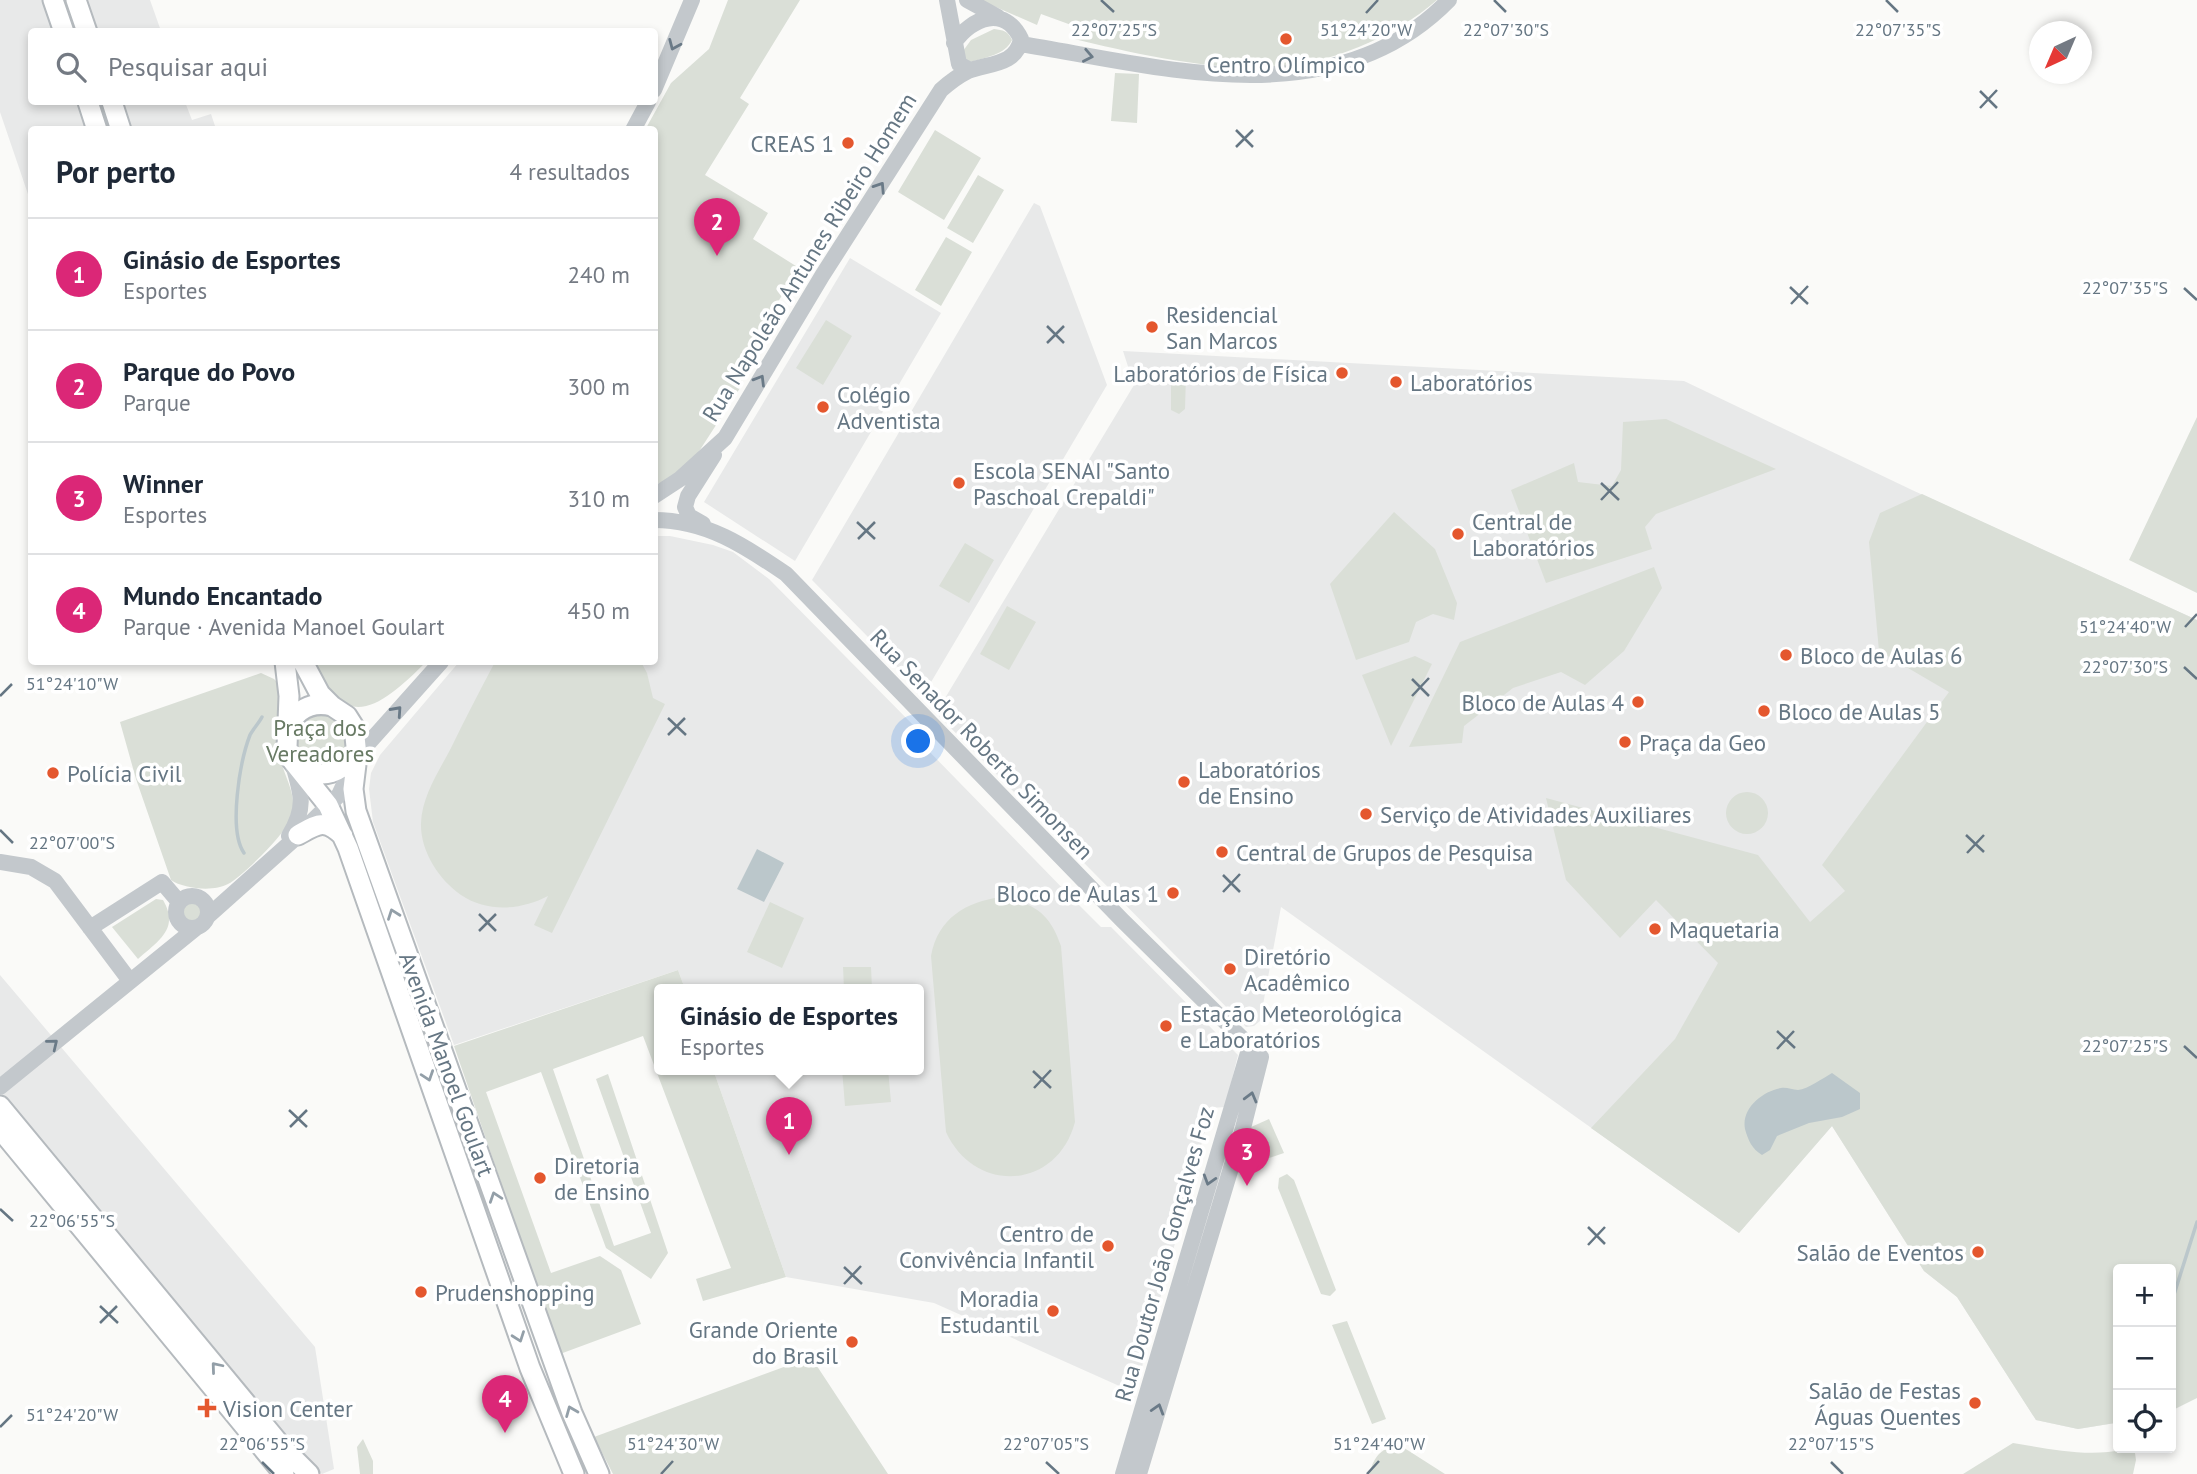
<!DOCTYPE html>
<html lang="pt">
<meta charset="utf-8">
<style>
body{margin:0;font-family:"PT Sans",sans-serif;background:#f2f2f3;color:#1f2937}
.controls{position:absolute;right:21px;bottom:21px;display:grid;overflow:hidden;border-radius:7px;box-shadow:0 4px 10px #0003}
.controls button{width:63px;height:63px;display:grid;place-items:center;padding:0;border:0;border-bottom:2px solid #e0e1e3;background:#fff;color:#1f2937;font:35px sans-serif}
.compass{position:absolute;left:2029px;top:21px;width:63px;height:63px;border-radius:50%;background:#fff;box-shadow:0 4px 10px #0003;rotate:224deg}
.you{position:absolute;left:919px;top:742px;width:24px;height:24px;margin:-18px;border:5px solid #fff;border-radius:50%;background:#1a73e8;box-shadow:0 0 0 10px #1a73e833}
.badge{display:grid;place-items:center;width:46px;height:46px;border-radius:50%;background:#db2777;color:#fff;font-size:23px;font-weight:700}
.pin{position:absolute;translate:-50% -58px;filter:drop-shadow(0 2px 4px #0008)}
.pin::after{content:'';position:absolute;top:37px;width:24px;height:21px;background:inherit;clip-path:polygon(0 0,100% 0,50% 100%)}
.popup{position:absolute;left:654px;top:984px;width:270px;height:91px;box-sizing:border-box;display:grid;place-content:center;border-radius:7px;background:#fff;filter:drop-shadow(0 2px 5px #0005);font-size:23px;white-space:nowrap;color:#747a83}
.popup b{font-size:26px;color:#1f2937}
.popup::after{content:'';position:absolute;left:50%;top:100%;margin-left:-14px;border:14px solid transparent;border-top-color:#fff}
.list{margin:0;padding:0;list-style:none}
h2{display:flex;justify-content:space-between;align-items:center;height:91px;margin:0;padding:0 28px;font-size:30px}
h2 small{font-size:23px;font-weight:400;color:#747a83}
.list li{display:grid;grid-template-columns:46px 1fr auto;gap:21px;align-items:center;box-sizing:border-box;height:112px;padding:0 28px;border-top:2px solid #e0e1e3}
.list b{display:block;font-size:26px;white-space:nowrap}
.list p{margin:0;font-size:23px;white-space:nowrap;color:#747a83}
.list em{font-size:23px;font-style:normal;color:#747a83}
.icon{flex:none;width:38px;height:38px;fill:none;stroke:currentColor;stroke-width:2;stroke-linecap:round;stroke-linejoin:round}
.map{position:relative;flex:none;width:2197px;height:1474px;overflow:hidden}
.search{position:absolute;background:#fff;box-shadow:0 4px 10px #0003;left:28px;top:28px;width:630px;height:77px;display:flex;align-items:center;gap:18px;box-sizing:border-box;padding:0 24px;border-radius:7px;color:#747a83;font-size:26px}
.panel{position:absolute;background:#fff;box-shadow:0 4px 10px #0003;left:28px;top:126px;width:630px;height:539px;border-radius:7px}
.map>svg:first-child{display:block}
.built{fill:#e8e9e9}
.green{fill:#dadfd7}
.water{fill:#bbc7cb}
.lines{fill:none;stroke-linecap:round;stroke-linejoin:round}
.stream{stroke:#bbc7cb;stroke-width:3.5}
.major-casing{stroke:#b5babe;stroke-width:23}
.minor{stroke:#c3c8cc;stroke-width:16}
.major{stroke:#fff;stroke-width:19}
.oneway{stroke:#6a7a87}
.oneway2{stroke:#939fa8}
.ticks{fill:none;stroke:#657683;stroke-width:2.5}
.poi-dot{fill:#e4572e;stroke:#fff;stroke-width:2.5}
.labels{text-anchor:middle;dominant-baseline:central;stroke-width:7;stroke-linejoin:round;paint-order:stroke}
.poi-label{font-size:23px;fill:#657683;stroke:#fff;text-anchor:start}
.street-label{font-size:23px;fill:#657683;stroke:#fff}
.park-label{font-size:23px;fill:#687a64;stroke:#fff}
.ticks-label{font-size:18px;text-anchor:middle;fill:#657683;stroke:#fff;stroke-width:7;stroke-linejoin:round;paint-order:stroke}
</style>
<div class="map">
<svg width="2197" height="1474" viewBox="0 0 2197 1474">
<rect width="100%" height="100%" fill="#fafaf8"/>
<path class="built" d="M 0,0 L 42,0 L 53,31 L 32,32 L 32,102 L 77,102 L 87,129 L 32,130 L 31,203 L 0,112 Z
M 85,0 L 150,0 L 161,31 L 96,31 Z
M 121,102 L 185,102 L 192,120 L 211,114 L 216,129 L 130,129 Z
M 1034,203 L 1040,206 L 1107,385 L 924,694 L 812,580 Z
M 850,258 L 941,313 L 795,561 L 704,502 Z
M 1123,351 L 1684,381 L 1912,490 L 2197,620 L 2171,1269 L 2118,1269 L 2118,1416 L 2115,1423 L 2078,1429 L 2036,1420 L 1957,1297 L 1924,1271 L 1832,1126 L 1739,1233 L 1281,907 L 1260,1021 L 1254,1026 L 1246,1027 L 936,713 L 1134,385 Z
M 655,536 L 670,536 L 713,545 L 733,552 L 769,579 L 918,730 L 919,741 L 1074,900 L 1101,927 L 1111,927 L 1238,1055 L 1225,1107 L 1211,1108 L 1135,1393 L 934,1303 L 786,1277 L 713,1069 L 918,1069 L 918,989 L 685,989 L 678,970 L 454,1045 L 373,822 L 369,789 L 371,773 L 380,755 L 459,662 L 654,662 Z
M 0,975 L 315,1347 L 334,1469 L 322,1474 L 299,1455 L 0,1092 Z"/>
<path class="green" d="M 728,0 L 800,0 L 740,98 L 749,104 L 705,175 L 768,213 L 753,239 L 807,273 L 790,283 L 740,361 L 742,385 L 696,456 L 671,478 L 655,485 L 654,130 L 645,130 L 671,83 L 709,49 Z
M 980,0 L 1437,0 C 1394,38 1323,67 1266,68 C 1202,69 1132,53 1070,38 L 1074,26 L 1041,14 L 1037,25 Z
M 994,29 C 1003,30 1008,31 1012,40 C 1005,55 986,57 971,62 L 966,60 L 963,51 L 971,40 Z
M 1115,73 L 1139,74 L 1137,123 L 1111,121 Z
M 935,130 L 981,158 L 944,220 L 898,192 Z
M 978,175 L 1004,190 L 973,243 L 947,228 Z
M 946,237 L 972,252 L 941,306 L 915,290 Z
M 826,320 L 852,336 L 823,385 L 796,368 Z
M 1178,371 L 1186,375 L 1185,409 L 1179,414 L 1171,410 L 1171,376 Z
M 2197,417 L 2197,593 L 2129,560 Z
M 1666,419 L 1776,469 L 1656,514 L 1645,527 L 1652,549 L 1546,583 L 1511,490 L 1574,463 L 1578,482 L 1612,486 L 1621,470 L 1623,422 Z
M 1922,494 L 2197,620 L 2197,1398 L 2171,1411 L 2171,1269 L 2118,1269 L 2118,1425 L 2115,1423 L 2078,1429 L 2036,1420 L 1957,1297 L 1924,1271 L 1832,1126 L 1739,1233 L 1591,1128 L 1675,1039 L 1718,963 L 1656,900 L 1620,938 L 1566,880 L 1546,798 L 1758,855 L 1810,922 L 1845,891 L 1822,865 L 1949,692 L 1879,651 L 1869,542 L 1880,513 Z
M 1394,512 L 1435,549 L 1457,603 L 1454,620 L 1433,614 L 1416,622 L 1409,642 L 1356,660 L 1330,584 Z
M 965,543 L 994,560 L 969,603 L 939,586 Z
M 1654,567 L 1662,588 L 1624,651 L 1585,685 L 1561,672 L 1513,688 L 1464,726 L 1462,743 L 1409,747 L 1460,642 Z
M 1007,606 L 1036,622 L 1009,670 L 980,654 Z
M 1415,656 L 1432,664 L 1391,746 L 1362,675 Z
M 316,662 L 426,662 C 386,702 344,739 316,662 Z
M 495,662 L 641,662 L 647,673 L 653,698 L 665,704 L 552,933 L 534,925 L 548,896 C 521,910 488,913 461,895 C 439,880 420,851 421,823 C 422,796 439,771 451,748 C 465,719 480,690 495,662 Z
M 261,673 L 274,679 L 280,685 C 280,707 278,729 279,750 C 281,773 296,789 293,813 C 291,829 243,876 228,884 C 214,892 184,889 171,880 L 136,779 L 120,722 Z
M293 740a27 27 0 1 1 54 0a27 27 0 1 1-54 0Z
M1726 813a21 21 0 1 1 42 0a21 21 0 1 1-42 0Z
M 1001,897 C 1034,903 1050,913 1061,946 L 1075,1122 C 1057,1190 975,1195 946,1132 L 931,956 C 938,918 966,902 1001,897 Z
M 156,899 L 163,900 C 180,929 158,941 138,959 L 112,927 Z
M 770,902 L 804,918 L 782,968 L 747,952 Z
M181 913a10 10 0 1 1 20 0a10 10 0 1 1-20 0Z
M 843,967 L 871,967 L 872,989 L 844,989 Z
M 678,970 L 685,989 L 660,989 L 660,1069 L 713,1069 L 786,1277 L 703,1301 L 696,1279 L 731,1268 L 643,1036 L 553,1069 L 614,1246 L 651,1233 L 596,1079 L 608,1074 L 668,1253 L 651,1279 L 606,1248 L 541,1072 L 486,1092 L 551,1273 L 600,1256 L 621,1270 L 641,1324 L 560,1354 L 454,1046 Z
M 842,1069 L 888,1069 L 891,1102 L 845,1106 Z
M 1269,1119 L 1284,1153 L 1263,1160 L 1249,1128 Z
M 1287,1174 L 1294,1180 L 1336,1290 L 1330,1296 L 1321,1294 L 1278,1188 L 1279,1178 Z
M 1347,1321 L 1386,1419 L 1372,1424 L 1332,1325 Z
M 811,1357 L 888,1474 L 613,1474 L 594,1437 Z
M 363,1439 L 373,1461 L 373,1474 L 360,1474 L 357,1447 Z
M 2013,1443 C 2044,1448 2076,1455 2108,1452 C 2117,1451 2126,1448 2135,1453 L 2136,1460 L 2133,1474 L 1963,1474 Z
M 1398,1444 L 1445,1474 L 1369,1474 C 1375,1456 1379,1450 1398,1444 Z"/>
<path class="water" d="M 757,849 L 784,863 L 764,902 L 737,889 Z
M 1832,1073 L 1860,1093 L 1860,1109 L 1842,1117 L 1809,1123 L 1777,1136 L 1770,1150 L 1762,1155 C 1752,1149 1748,1140 1745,1129 C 1741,1108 1763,1091 1781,1088 C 1787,1087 1792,1090 1798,1090 C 1808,1089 1823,1078 1832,1073 Z"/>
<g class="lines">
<path class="stream" d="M 244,853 C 228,830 240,761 250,735 C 253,729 259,723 262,717
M 2171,1304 L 2197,1222
M 2115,1423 L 2118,1416"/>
<g class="major-casing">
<path id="major" d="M 53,0 L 64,32
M 76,0 L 87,32
M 88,102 L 97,130
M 112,102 L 121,130
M 285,662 L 289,696 L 287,747 L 291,759 L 328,805 L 348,848 L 530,1368 L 574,1474
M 303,662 L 320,694 L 332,706 L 347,716 L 354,727 L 357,756 L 353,789 L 356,811 L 572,1413 L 599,1474
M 287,730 C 295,710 311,701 332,706
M 301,769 C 327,780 337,772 357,756
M 298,835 C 318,824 324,818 343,836
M 0,1106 L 283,1448 L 309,1474
M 0,1129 L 284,1474"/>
</g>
<path class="minor" d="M 947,0 L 959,64 L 970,70
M 967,0 L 998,17
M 1021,44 C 1162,67 1334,118 1449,0
M 654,90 L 692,0
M 633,130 L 648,102
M 654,496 L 680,479 L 725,438 L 822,276 L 941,90 C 950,82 958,76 968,71 C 988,63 1016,66 1021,39 C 1005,5 972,17 954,43
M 654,520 C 706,520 745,546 786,574 L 1122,920 L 1261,1057 L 1243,1128 L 1139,1474
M 703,524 L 689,516 L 685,507 L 688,496 L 714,455
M 289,836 C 306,808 302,795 293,765
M 0,862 L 31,867 L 55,881 L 130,981
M176 912a16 16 0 1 1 32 0a16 16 0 1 1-32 0Z
M 207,917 L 291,842 L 339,795 L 357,756 L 441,662
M 90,928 L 162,882 L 179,902
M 0,1087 L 196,928
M 1123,1474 L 1250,1046"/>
<use href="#major" class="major"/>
</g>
<defs><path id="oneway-chevron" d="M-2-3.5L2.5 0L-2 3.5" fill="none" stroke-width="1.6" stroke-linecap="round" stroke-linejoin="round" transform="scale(1.75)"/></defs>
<g class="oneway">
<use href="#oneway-chevron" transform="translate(674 45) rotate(113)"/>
<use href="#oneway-chevron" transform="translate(1088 56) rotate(11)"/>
<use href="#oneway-chevron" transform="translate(880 187) rotate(-57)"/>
<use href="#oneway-chevron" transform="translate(760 380) rotate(-59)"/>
<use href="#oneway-chevron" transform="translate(397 711) rotate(-48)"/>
<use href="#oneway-chevron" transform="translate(53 1044) rotate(-39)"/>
<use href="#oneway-chevron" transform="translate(1251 1097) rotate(-75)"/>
<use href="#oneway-chevron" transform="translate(1209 1180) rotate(107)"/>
<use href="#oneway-chevron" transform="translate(1158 1409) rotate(-73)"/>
</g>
<g class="oneway2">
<use href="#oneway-chevron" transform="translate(393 914) rotate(-110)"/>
<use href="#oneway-chevron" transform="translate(428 1076) rotate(71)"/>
<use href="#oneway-chevron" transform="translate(495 1197) rotate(-109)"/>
<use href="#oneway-chevron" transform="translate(519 1337) rotate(70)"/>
<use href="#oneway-chevron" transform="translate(216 1367) rotate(-130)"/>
<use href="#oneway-chevron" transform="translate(571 1411) rotate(-112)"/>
</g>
<path class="ticks" d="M 1101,0 L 1114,12M 1494,0 L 1506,12M 1886,0 L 1898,12M 1366,13 L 1378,0M 1980,91 L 1997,108M 1980,108 L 1997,90M 1236,130 L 1253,147M 1236,147 L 1253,130M 1790,287 L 1808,304M 2184,288 L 2197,300M 1791,304 L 1808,286M 1047,326 L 1064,343M 1047,343 L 1064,326M 1601,483 L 1619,500M 1601,500 L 1618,482M 857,522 L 875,539M 858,539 L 875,522M 2185,627 L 2197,614M 2184,667 L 2197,679M 1412,679 L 1429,696M 0,696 L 12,684M 1412,696 L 1429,678M 668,718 L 686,735M 668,735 L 685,718M 0,830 L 13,843M 1966,835 L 1984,852M 1967,853 L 1984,835M 1223,875 L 1240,892M 1223,892 L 1240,874M 479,914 L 496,931M 479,931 L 496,914M 1777,1031 L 1795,1048M 2184,1046 L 2197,1058M 1777,1049 L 1794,1031M 1033,1071 L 1051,1088M 1034,1088 L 1051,1070M 289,1110 L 307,1127M 290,1127 L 307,1110M 0,1209 L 13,1221M 1588,1227 L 1605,1244M 1588,1245 L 1605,1227M 844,1267 L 862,1284M 844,1284 L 861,1266M 100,1306 L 118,1323M 100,1323 L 117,1306M 0,1427 L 12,1415M 262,1462 L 274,1474M 1046,1462 L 1059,1474M 1831,1462 L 1843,1474M 661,1474 L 673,1461M 1367,1474 L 1379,1461"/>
<g class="poi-dot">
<circle cx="1286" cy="39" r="7"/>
<circle cx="848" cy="143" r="7"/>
<circle cx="1152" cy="327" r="7"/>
<circle cx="1342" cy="373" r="7"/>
<circle cx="1396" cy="382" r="7"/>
<circle cx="823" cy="407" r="7"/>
<circle cx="959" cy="483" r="7"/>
<circle cx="1458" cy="534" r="7"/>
<circle cx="1786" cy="655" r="7"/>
<circle cx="1638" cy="702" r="7"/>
<circle cx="1764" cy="711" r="7"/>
<circle cx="1625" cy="742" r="7"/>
<circle cx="53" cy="773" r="7"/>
<circle cx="1184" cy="782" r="7"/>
<circle cx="1366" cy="814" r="7"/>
<circle cx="1222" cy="852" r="7"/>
<circle cx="1173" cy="893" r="7"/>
<circle cx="1655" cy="929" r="7"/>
<circle cx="1230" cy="969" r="7"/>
<circle cx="1166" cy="1026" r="7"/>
<circle cx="540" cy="1178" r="7"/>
<circle cx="1108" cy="1246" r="7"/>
<circle cx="1978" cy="1252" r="7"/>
<circle cx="421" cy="1292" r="7"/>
<circle cx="1053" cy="1311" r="7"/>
<circle cx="852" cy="1342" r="7"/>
<circle cx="1975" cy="1403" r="7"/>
<path d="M203.5 1397.5h7v7h7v7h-7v7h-7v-7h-7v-7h7z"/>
</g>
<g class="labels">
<g class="poi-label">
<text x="1286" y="64" text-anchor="middle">Centro Olímpico</text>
<text x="834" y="143" text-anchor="end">CREAS 1</text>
<text x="1166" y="314">Residencial<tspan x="1166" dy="26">San Marcos</tspan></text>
<text x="1328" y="373" text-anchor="end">Laboratórios de Física</text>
<text x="1410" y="382">Laboratórios</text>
<text x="837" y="394">Colégio<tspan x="837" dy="26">Adventista</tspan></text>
<text x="973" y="470">Escola SENAI "Santo<tspan x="973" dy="26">Paschoal Crepaldi"</tspan></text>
<text x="1472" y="521">Central de<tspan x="1472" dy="26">Laboratórios</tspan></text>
<text x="1800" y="655">Bloco de Aulas 6</text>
<text x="1624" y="702" text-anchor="end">Bloco de Aulas 4</text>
<text x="1778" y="711">Bloco de Aulas 5</text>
<text x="1639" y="742">Praça da Geo</text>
<text x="1198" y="769">Laboratórios<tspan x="1198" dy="26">de Ensino</tspan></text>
<text x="67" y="773">Polícia Civil</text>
<text x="1380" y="814">Serviço de Atividades Auxiliares</text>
<text x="1236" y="852">Central de Grupos de Pesquisa</text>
<text x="1159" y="893" text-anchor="end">Bloco de Aulas 1</text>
<text x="1669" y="929">Maquetaria</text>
<text x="1244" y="956">Diretório<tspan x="1244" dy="26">Acadêmico</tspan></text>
<text x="1180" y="1013">Estação Meteorológica<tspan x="1180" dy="26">e Laboratórios</tspan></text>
<text x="554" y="1165">Diretoria<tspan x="554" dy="26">de Ensino</tspan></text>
<text x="1094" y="1233" text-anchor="end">Centro de<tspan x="1094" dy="26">Convivência Infantil</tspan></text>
<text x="1964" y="1252" text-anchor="end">Salão de Eventos</text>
<text x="435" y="1292">Prudenshopping</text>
<text x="1039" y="1298" text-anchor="end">Moradia<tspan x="1039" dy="26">Estudantil</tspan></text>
<text x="838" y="1329" text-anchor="end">Grande Oriente<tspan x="838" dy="26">do Brasil</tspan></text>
<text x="1961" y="1390" text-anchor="end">Salão de Festas<tspan x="1961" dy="26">Águas Quentes</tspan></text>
<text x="223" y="1408">Vision Center</text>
</g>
<g class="street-label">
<text transform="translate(809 257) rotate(-58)">Rua Napoleão Antunes Ribeiro Homem</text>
<text transform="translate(982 744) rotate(46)">Rua Senador Roberto Simonsen</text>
<text transform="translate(447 1064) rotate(70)">Avenida Manoel Goulart</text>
<text transform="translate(1164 1254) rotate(-74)">Rua Doutor João Gonçalves Foz</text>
</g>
<g class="park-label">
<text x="320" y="727">Praça dos<tspan x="320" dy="26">Vereadores</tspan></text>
</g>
</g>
<g class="ticks-label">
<text x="1506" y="36">22°07'30"S</text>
<text x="1114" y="36">22°07'25"S</text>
<text x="1898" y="36">22°07'35"S</text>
<text x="1366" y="36">51°24'20"W</text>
<text x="2125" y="294">22°07'35"S</text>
<text x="2125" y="633">51°24'40"W</text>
<text x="2125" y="673">22°07'30"S</text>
<text x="72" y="690">51°24'10"W</text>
<text x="72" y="849">22°07'00"S</text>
<text x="2125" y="1052">22°07'25"S</text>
<text x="72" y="1227">22°06'55"S</text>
<text x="72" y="1421">51°24'20"W</text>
<text x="673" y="1450">51°24'30"W</text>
<text x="1379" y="1450">51°24'40"W</text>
<text x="262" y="1450">22°06'55"S</text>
<text x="1046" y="1450">22°07'05"S</text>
<text x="1831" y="1450">22°07'15"S</text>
</g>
</svg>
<div class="controls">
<button>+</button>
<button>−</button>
<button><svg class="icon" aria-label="locate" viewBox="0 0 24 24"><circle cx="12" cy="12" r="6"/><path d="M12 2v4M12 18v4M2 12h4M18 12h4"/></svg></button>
</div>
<svg class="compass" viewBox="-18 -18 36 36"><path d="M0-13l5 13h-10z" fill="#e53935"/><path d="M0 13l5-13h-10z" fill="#747a83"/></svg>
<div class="you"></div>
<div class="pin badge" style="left:789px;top:1155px">1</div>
<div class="popup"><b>Ginásio de Esportes</b>Esportes</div>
<div class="pin badge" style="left:717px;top:256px">2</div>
<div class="pin badge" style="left:1247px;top:1186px">3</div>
<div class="pin badge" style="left:505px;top:1433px">4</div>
<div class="search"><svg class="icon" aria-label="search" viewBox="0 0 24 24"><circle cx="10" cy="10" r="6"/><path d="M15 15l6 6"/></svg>Pesquisar aqui</div>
<section class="panel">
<h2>Por perto<small>4 resultados</small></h2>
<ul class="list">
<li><span class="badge">1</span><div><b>Ginásio de Esportes</b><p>Esportes</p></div><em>240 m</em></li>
<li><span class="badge">2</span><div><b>Parque do Povo</b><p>Parque</p></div><em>300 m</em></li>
<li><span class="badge">3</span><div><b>Winner</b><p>Esportes</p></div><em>310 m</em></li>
<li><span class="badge">4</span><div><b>Mundo Encantado</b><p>Parque · Avenida Manoel Goulart</p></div><em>450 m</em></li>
</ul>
</section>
</div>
